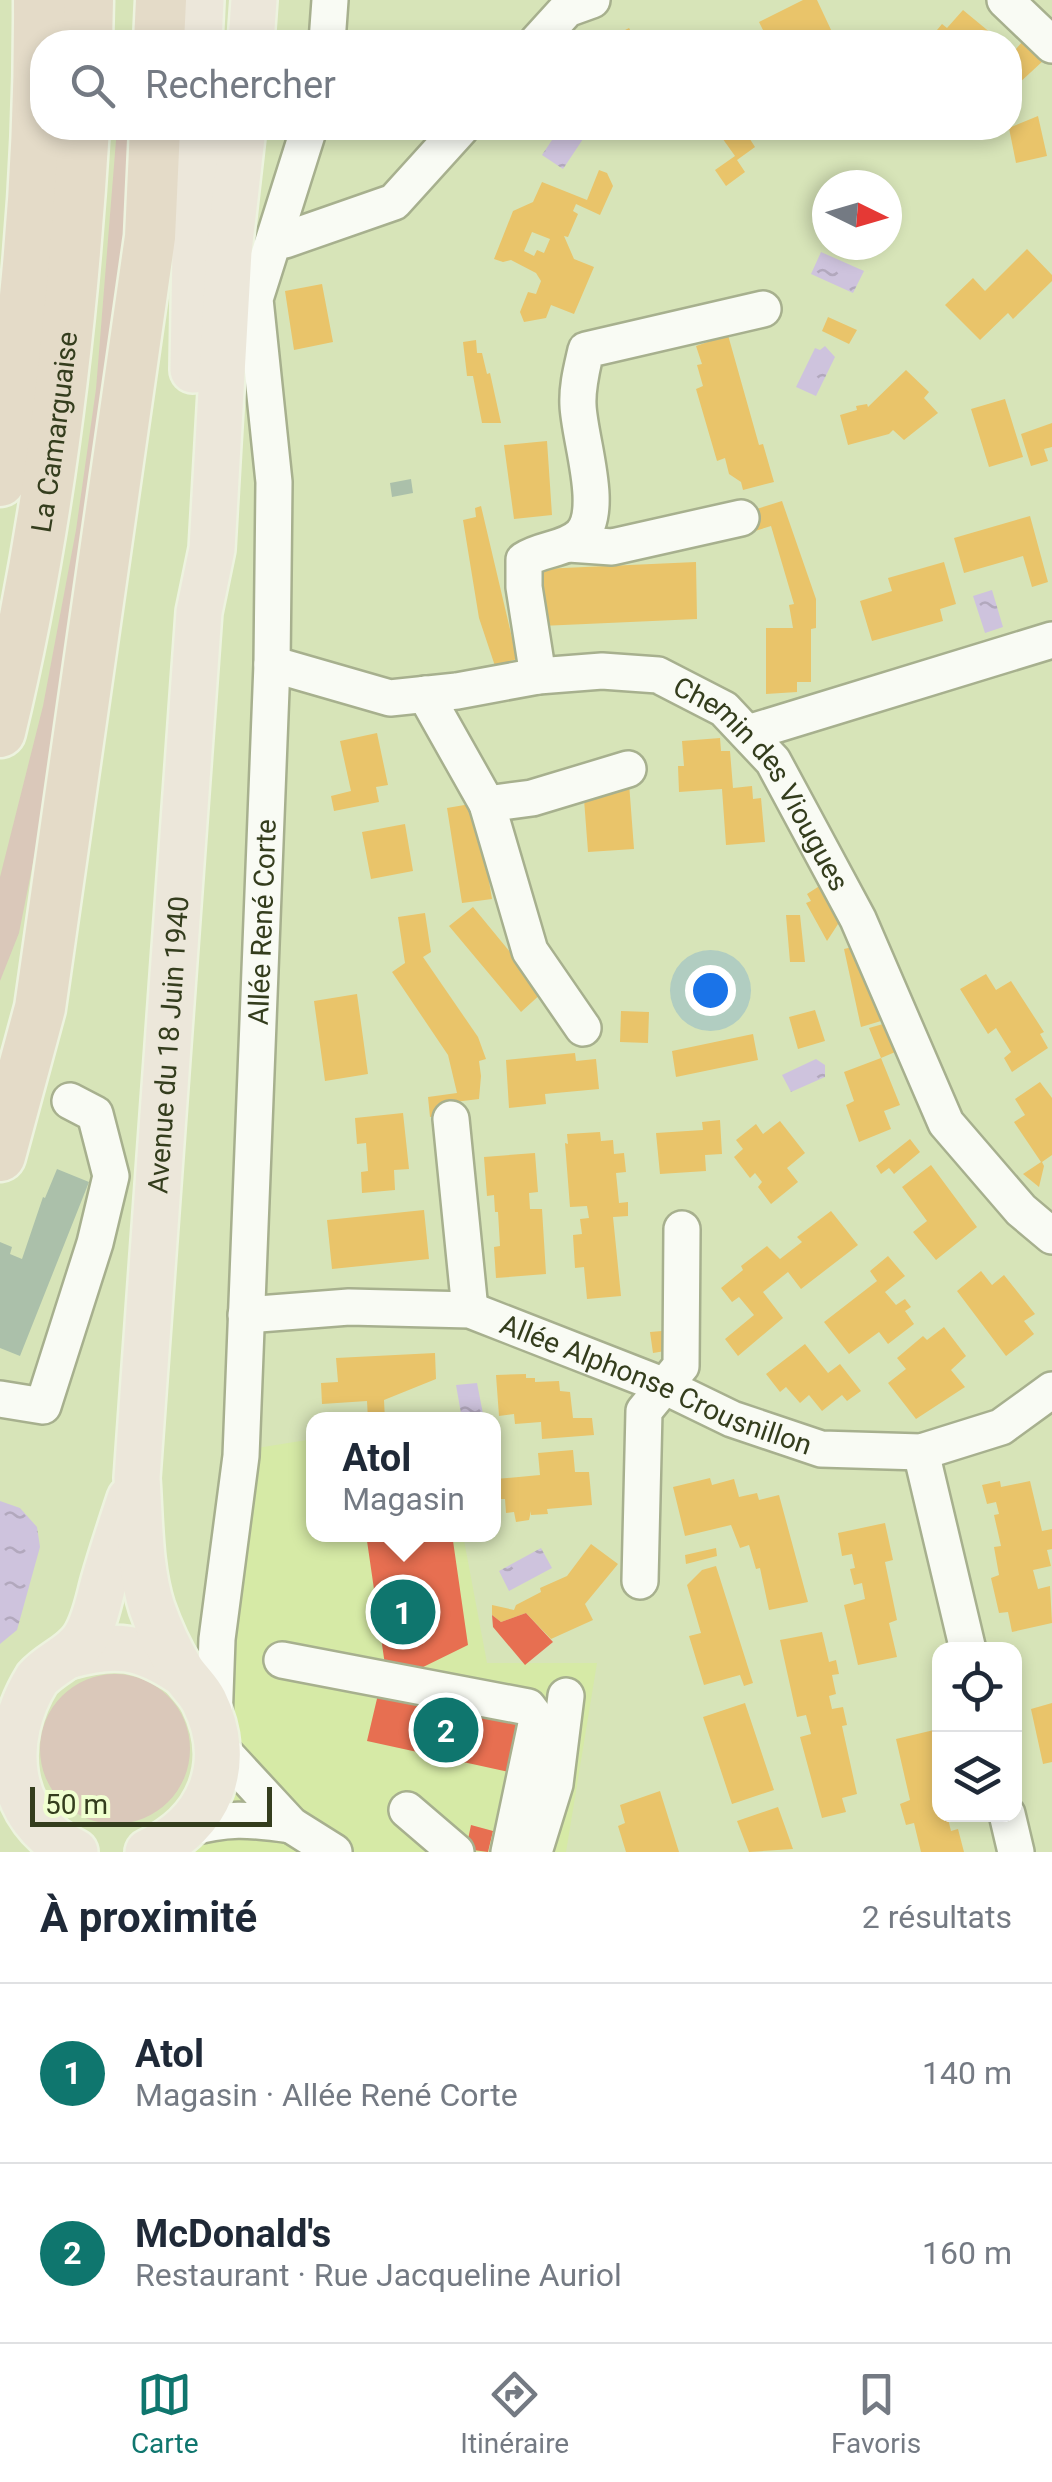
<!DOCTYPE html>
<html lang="fr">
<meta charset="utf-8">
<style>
body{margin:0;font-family:Roboto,sans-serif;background:#f2f2f3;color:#1f2937}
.controls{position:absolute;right:30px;bottom:30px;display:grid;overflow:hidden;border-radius:20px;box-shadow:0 5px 15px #0003}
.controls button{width:90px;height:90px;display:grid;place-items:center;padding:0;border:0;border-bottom:2px solid #e0e1e3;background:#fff;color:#1f2937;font:50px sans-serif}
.compass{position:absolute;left:812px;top:170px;width:90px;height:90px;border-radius:50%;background:#fff;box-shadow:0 5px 15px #0003;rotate:95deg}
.scale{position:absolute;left:30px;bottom:25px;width:242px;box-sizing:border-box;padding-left:10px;border:5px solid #343d1d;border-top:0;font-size:28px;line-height:35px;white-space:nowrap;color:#343d1d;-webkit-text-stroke:8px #f0ffd0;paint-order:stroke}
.you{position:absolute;left:710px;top:990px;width:35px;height:35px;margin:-25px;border:8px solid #fff;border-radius:50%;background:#1a73e8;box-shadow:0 0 0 15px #1a73e833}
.badge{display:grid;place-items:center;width:65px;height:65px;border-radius:50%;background:#0f766e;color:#fff;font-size:32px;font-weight:700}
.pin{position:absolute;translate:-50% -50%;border:5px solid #fff;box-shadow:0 2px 10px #0006}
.popup{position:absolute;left:306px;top:1412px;width:195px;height:130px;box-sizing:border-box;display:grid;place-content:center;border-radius:20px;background:#fff;filter:drop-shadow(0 2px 8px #0005);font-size:32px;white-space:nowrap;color:#747a83}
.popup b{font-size:38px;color:#1f2937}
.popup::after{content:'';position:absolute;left:50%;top:100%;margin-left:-20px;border:20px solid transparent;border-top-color:#fff}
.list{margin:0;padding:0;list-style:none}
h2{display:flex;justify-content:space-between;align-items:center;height:130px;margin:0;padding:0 40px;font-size:42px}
h2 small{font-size:32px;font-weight:400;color:#747a83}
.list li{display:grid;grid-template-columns:65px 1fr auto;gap:30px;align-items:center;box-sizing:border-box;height:180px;padding:0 40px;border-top:2px solid #e0e1e3}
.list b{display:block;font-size:38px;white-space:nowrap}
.list p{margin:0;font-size:32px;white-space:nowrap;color:#747a83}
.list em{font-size:32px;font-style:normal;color:#747a83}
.icon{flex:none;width:55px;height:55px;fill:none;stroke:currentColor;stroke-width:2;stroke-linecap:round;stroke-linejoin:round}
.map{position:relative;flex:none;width:1052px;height:1852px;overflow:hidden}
.search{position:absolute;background:#fff;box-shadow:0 5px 15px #0003;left:30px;right:30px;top:30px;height:110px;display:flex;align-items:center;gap:25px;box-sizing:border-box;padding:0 35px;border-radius:40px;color:#747a83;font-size:38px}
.sheet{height:490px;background:#fff}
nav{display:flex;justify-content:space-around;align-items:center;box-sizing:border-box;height:140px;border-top:2px solid #e0e1e3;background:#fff;font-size:28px;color:#747a83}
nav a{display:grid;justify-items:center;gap:5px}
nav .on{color:#0f766e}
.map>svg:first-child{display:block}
.built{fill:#d6eaa6}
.green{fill:#dac8ba}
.water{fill:url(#water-ripples)}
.homes{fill:#e9c46a;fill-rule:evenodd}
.shops{fill:#e76f51}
.building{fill:#abc0aa}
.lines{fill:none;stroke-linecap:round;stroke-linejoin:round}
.minor-casing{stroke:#a7b08e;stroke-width:40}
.major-casing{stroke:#edf3df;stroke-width:50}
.highway-casing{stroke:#edf3df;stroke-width:55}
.minor{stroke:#f9fbf4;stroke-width:35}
.major{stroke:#ece7da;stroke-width:45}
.highway{stroke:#e4dbc8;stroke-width:50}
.labels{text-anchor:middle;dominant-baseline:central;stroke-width:10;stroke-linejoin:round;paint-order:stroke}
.street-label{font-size:28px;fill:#343d1d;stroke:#f0ffd0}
</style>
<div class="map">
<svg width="1052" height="1852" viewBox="0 0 1052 1852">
<defs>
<pattern id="water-ripples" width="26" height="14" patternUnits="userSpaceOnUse" patternTransform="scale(2.5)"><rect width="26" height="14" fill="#cec3dd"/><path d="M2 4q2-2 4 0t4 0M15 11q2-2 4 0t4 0" fill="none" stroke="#b2a8bd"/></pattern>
</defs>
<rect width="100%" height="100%" fill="#d7e4b8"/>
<path class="built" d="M 313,1439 L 313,1534 L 463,1535 L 487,1663 L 597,1663 L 566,1852 L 195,1852 L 251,1449 Z"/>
<path class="green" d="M 117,128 L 142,128 L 96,548 L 19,933 L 0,981 L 0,877 L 43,706 L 76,530 L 96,389 Z
M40 1749a75 75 0 1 1 150 0a75 75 0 1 1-150 0Z"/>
<path class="water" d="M 560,128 L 589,130 L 563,169 L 542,155 Z
M 821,252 L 864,271 L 853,293 L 811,274 Z
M 825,346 L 835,357 L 816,396 L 796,387 L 815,348 L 820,350 Z
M 992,590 L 1003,627 L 985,633 L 973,596 Z
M 816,1059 L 825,1065 L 825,1077 L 791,1092 L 782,1075 Z
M 477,1383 L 484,1419 L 462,1419 L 456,1385 Z
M 0,1501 L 20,1508 L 37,1527 L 40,1547 L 17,1630 L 0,1644 Z
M 541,1548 L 552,1568 L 509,1591 L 499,1571 Z"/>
<path class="homes" d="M 803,0 L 817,0 L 832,32 L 810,42 L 769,42 L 759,22 Z
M 963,10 L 992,34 L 985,42 L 927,42 L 942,24 L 947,28 Z
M 629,28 L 637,42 L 602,42 Z
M 1022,42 L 1044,60 L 1017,85 L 1010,79 L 1010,56 Z
M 1038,116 L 1047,156 L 1016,163 L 1009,128 Z
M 715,128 L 755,128 L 746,133 L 755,147 L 737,160 L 745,172 L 726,186 L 715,170 L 735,156 Z
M 599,170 L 607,173 L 613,186 L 600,215 L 576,204 L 573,211 L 578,214 L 568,237 L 564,236 L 574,259 L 594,267 L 574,314 L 551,305 L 546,318 L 524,322 L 520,312 L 528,292 L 536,294 L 541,281 L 536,273 L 511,260 L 503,262 L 494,259 L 513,211 L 533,202 L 542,182 L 587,200 ZM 532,232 L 550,239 L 544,253 L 537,250 L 534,256 L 524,251 Z
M 1027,249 L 1052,275 L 1052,281 L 1013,319 L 1008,313 L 980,340 L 945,305 L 973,278 L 985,291 Z
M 322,284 L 333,342 L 294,350 L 285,291 Z
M 828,317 L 857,330 L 849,344 L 822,331 Z
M 728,335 L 759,445 L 763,444 L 774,482 L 743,490 L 741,482 L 729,474 L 725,458 L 717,461 L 696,389 L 703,386 L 697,365 L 702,364 L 696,346 Z
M 476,340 L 477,353 L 482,353 L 487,374 L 490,373 L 501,423 L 482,423 L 473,376 L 467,376 L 463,342 Z
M 906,370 L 929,392 L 924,398 L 938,413 L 904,440 L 893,430 L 889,434 L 848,445 L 840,415 L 857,410 L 856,406 L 867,404 L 868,407 Z
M 1005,399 L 1023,457 L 989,467 L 971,409 Z
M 1052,423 L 1052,447 L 1044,449 L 1048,461 L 1031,466 L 1021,434 Z
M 547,441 L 552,515 L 514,519 L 504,445 Z
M 782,501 L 816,599 L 816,628 L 811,629 L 811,682 L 797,682 L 797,692 L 766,694 L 766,628 L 793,628 L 789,605 L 794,604 L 771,526 L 755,531 L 750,511 Z
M 481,506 L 517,659 L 495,666 L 479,618 L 463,520 L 476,517 L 475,508 Z
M 1030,516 L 1048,582 L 1032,587 L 1023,556 L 964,573 L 954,538 Z
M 696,562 L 697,619 L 541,626 L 541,569 Z
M 944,562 L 956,604 L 940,609 L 943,621 L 872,641 L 860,601 L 892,591 L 888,578 Z
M 377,733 L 388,785 L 376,787 L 379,802 L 334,811 L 331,796 L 351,791 L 340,741 Z
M 720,738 L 721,751 L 730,751 L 733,788 L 752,786 L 753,799 L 761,798 L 765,842 L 726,845 L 722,789 L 679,792 L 678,766 L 684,766 L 682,741 Z
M 629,783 L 634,849 L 588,852 L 583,786 Z
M 476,803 L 492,899 L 462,903 L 447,808 Z
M 405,824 L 413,871 L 371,879 L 362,832 Z
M 821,885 L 840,921 L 827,941 L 806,903 L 811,901 L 807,894 Z
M 473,907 L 543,992 L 521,1012 L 449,926 Z
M 425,913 L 431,952 L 423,957 L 478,1037 L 486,1059 L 479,1061 L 481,1076 L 479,1099 L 438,1104 L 439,1116 L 430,1117 L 428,1097 L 457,1093 L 448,1055 L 392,972 L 405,963 L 398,917 Z
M 786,915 L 800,915 L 805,962 L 790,962 Z
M 865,944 L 881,1021 L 861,1027 L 844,949 Z
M 986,974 L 996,990 L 1011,981 L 1044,1032 L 1040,1034 L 1048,1048 L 1012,1072 L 1004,1058 L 1011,1052 L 996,1028 L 988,1034 L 960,989 Z
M 357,994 L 368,1074 L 325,1081 L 314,1001 Z
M 815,1010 L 825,1041 L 798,1049 L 789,1017 Z
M 621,1011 L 649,1012 L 648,1043 L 620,1042 Z
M 890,1022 L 900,1050 L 881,1058 L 869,1028 Z
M 753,1034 L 758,1060 L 676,1077 L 672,1051 Z
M 575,1053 L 576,1061 L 596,1059 L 599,1089 L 545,1094 L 546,1104 L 509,1108 L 506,1060 Z
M 881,1058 L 900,1105 L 884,1111 L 891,1129 L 859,1142 L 846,1105 L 854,1101 L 844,1072 Z
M 1040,1082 L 1052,1098 L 1052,1155 L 1042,1162 L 1044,1166 L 1039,1187 L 1023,1174 L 1041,1162 L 1014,1122 L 1025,1115 L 1015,1099 Z
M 403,1113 L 409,1169 L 394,1170 L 395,1190 L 362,1193 L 361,1172 L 368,1171 L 366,1143 L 357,1144 L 355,1118 Z
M 720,1120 L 722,1154 L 705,1155 L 706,1171 L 660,1174 L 656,1133 L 703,1130 L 702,1122 Z
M 780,1121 L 805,1153 L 787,1168 L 798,1182 L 771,1204 L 758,1187 L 762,1182 L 755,1173 L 750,1178 L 734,1157 L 743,1149 L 736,1140 L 756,1124 L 763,1134 Z
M 600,1132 L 601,1141 L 613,1140 L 614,1154 L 624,1153 L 626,1172 L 616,1173 L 619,1203 L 628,1202 L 628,1216 L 613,1217 L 621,1296 L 587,1299 L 584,1267 L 575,1268 L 573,1235 L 582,1234 L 580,1219 L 589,1218 L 587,1206 L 570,1207 L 565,1143 L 568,1144 L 567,1134 Z
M 910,1139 L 920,1152 L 894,1174 L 889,1168 L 881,1174 L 876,1166 Z
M 535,1153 L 538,1192 L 529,1193 L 530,1209 L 542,1209 L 546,1274 L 496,1278 L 494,1247 L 500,1246 L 498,1212 L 495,1212 L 494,1195 L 487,1196 L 484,1157 Z
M 931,1165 L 977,1227 L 936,1260 L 913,1232 L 927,1221 L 902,1187 Z
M 424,1210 L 429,1259 L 332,1269 L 327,1220 Z
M 831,1211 L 858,1245 L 801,1289 L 788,1272 L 763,1292 L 783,1318 L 738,1356 L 725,1339 L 754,1315 L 739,1297 L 732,1302 L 721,1288 L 743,1270 L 741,1266 L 767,1246 L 780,1259 L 802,1242 L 797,1237 Z
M 888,1256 L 905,1276 L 885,1292 L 896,1305 L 905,1299 L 911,1307 L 905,1311 L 914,1324 L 888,1344 L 879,1332 L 849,1354 L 824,1322 L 877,1281 L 870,1271 Z
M 981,1271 L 992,1285 L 1004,1275 L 1035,1314 L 1024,1321 L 1034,1334 L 1006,1356 L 957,1291 Z
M 944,1327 L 966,1356 L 951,1370 L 965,1387 L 916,1419 L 888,1383 L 906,1369 L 897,1358 L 923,1336 L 927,1340 Z
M 662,1331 L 665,1351 L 653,1353 L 650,1332 Z
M 805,1344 L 828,1373 L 840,1364 L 861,1391 L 847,1401 L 842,1395 L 822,1411 L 809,1395 L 800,1403 L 786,1387 L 780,1392 L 766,1374 Z
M 435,1353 L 436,1379 L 384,1400 L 385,1420 L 368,1420 L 367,1401 L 322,1404 L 321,1383 L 338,1382 L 336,1358 Z
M 526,1374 L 526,1378 L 535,1378 L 535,1382 L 559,1381 L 560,1391 L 570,1392 L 573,1418 L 592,1418 L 594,1435 L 542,1439 L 541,1422 L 515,1424 L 514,1414 L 499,1416 L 496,1375 Z
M 573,1450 L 575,1472 L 589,1472 L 592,1505 L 547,1509 L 548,1514 L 531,1515 L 531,1511 L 529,1520 L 516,1522 L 514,1512 L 506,1513 L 505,1499 L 499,1499 L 496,1479 L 540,1475 L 538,1453 Z
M 710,1478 L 712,1485 L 734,1479 L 739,1497 L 757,1493 L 759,1500 L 779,1495 L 808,1602 L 769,1610 L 760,1568 L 756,1569 L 749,1545 L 740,1548 L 731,1525 L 685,1536 L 673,1487 Z
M 1000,1481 L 1001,1487 L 1030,1481 L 1042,1531 L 1052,1529 L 1052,1549 L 1047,1550 L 1051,1566 L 1033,1570 L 1038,1589 L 1050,1586 L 1052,1623 L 1012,1632 L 1008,1612 L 999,1613 L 991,1578 L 999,1575 L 994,1547 L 1001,1546 L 994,1515 L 999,1514 L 996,1502 L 987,1504 L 982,1485 Z
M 885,1523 L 893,1560 L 885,1562 L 897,1620 L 889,1623 L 897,1657 L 858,1665 L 844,1605 L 865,1599 L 862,1583 L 854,1585 L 850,1569 L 855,1568 L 852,1554 L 842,1556 L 838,1533 Z
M 591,1544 L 618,1564 L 585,1604 L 593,1620 L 551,1639 L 526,1613 L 501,1622 L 492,1615 L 492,1605 L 514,1610 L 516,1605 L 541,1592 L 540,1588 L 567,1576 Z
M 716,1548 L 717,1556 L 686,1564 L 685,1555 Z
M 716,1566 L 753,1683 L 744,1686 L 740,1675 L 704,1685 L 689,1636 L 701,1633 L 687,1585 L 702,1570 Z
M 822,1632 L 829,1662 L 836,1660 L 839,1674 L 832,1675 L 836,1694 L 829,1696 L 832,1709 L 843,1707 L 847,1725 L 842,1726 L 857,1794 L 842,1798 L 846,1812 L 822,1818 L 800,1737 L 811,1734 L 806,1715 L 797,1717 L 780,1640 Z
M 745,1703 L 774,1790 L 732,1804 L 703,1717 Z
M 1052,1703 L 1052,1762 L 1043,1764 L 1031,1709 Z
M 934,1730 L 940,1751 L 940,1797 L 935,1798 L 939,1817 L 947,1815 L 951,1831 L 958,1829 L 964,1852 L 921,1852 L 914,1823 L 906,1825 L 900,1804 L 910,1800 L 896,1739 Z
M 660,1791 L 679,1852 L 626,1852 L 618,1826 L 625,1823 L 620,1805 Z
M 778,1807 L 793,1849 L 749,1852 L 737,1821 Z"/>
<path class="shops" d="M 366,1534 L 452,1534 L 468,1645 L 415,1671 L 385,1665 Z
M 526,1613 L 553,1642 L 525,1665 L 493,1627 L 492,1615 L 501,1622 Z
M 380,1686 L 525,1718 L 514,1773 L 367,1741 Z
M 471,1825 L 493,1831 L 488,1852 L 466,1849 Z"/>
<path class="building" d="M 411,479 L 413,493 L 392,497 L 390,483 Z
M 57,1169 L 89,1182 L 20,1356 L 0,1348 L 0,1242 L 12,1247 L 10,1254 L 22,1259 L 43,1197 L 45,1198 Z"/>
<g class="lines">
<g class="minor-casing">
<g id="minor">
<path d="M 1005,0 L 1052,45"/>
<path d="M 327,42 L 330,0"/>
<path d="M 537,42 L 567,9 L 592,0"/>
<path d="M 277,234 L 285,240 L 394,202 L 461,128"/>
<path d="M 569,544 L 612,547 L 741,518"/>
<path id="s1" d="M 272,664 L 390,698 L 457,691 L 538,676 L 602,671 L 658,675 L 724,709 L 773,761 L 858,919 L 946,1123 L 1021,1210 L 1052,1236"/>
<path d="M 538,676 L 524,587 L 524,560 C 542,548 566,550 581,535 C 605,510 579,438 578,405 C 577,386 582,368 586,350 L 763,309"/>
<path d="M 425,694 L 487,804 L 530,951 L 583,1028"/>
<path d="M 748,733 L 1052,640"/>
<path d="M 487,804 L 532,798 L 628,769"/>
<path d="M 451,1119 L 470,1310"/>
<path id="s2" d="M 246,1315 L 349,1307 L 470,1310 L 662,1385 L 732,1419 L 821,1449 L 921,1452 L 1001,1427 L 1052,1390"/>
<path d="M 0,1399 L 43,1406 L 95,1243 L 111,1176 L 95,1114 L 70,1101"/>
<path d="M 921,1452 L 968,1650"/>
<path d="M 640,1581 L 644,1411 L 681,1366 L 682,1229"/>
<path d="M 282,1660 L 528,1707 L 537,1719 L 509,1852"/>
<path id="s3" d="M 214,1722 L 217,1639 L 241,1456 L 272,664 L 274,482 L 255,299 L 309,128"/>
<path d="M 218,1746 L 291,1825 L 334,1852"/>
<path d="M 407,1810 L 456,1852"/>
<path d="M 1007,1814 L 1016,1852"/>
<path d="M 186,1829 C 227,1817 249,1819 291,1825"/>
<path d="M 534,1852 L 555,1784 L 566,1696"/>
</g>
</g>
<g class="major-casing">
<g id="major">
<path d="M 199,42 L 201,0"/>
<path d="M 251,42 L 254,0"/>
<path d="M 193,370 L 197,128"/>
<path d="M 68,1656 C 116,1642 141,1646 182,1673"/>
<path d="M 75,1852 C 4,1818 0,1739 37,1679 C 51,1663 72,1657 84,1639 C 95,1623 99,1599 104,1581 C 112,1553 121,1526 130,1499"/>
<path id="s4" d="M 148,1852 C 210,1824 235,1764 204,1701 C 198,1689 188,1681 181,1670 C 170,1652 159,1628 152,1608 C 139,1568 140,1520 137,1478 L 199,612 L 212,549 L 229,251 L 243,128"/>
</g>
</g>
<g class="highway-casing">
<g id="highway">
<path d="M 87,42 L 88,0"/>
<path d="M 159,42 L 161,0"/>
<path d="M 0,481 C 27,322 40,161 39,0"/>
<path id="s5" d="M 0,732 C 48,533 72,331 84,128"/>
<path d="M 0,1156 L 40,1008 L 150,237 L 155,128"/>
</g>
</g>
<use href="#minor" class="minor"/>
<use href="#major" class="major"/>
<use href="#highway" class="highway"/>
</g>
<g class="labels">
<g class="street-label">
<text stroke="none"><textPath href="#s5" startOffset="305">La Camarguaise</textPath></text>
<text stroke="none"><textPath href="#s1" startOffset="548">Chemin des Viougues</textPath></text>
<text stroke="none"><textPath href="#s3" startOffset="802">Allée René Corte</textPath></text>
<text stroke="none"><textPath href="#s4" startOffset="855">Avenue du 18 Juin 1940</textPath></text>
<text stroke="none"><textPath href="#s2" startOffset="425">Allée Alphonse Crousnillon</textPath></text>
</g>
</g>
</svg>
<div class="controls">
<button><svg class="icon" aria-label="locate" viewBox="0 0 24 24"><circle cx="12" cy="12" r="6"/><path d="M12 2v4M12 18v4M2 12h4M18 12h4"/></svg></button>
<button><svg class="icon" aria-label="layers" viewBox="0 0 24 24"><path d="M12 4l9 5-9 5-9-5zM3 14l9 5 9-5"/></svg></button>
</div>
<svg class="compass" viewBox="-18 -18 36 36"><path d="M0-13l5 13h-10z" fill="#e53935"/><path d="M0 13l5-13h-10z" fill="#747a83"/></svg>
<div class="scale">50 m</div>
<div class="you"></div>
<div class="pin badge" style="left:403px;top:1612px">1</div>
<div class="popup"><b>Atol</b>Magasin</div>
<div class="pin badge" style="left:446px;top:1730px">2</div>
<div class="search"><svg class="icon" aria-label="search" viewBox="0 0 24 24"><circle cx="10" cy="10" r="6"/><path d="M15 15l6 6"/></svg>Rechercher</div>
</div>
<section class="sheet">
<h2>À proximité<small>2 résultats</small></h2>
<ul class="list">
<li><span class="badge">1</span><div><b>Atol</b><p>Magasin · Allée René Corte</p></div><em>140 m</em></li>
<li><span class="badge">2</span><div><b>McDonald's</b><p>Restaurant · Rue Jacqueline Auriol</p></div><em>160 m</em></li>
</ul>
</section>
<nav>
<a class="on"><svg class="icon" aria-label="map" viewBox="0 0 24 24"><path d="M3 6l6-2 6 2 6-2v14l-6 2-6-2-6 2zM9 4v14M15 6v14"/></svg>Carte</a>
<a><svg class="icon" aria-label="directions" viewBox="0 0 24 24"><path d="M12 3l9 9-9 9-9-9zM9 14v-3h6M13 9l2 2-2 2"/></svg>Itinéraire</a>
<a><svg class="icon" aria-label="saved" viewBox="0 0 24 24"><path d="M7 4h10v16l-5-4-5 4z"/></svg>Favoris</a>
</nav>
